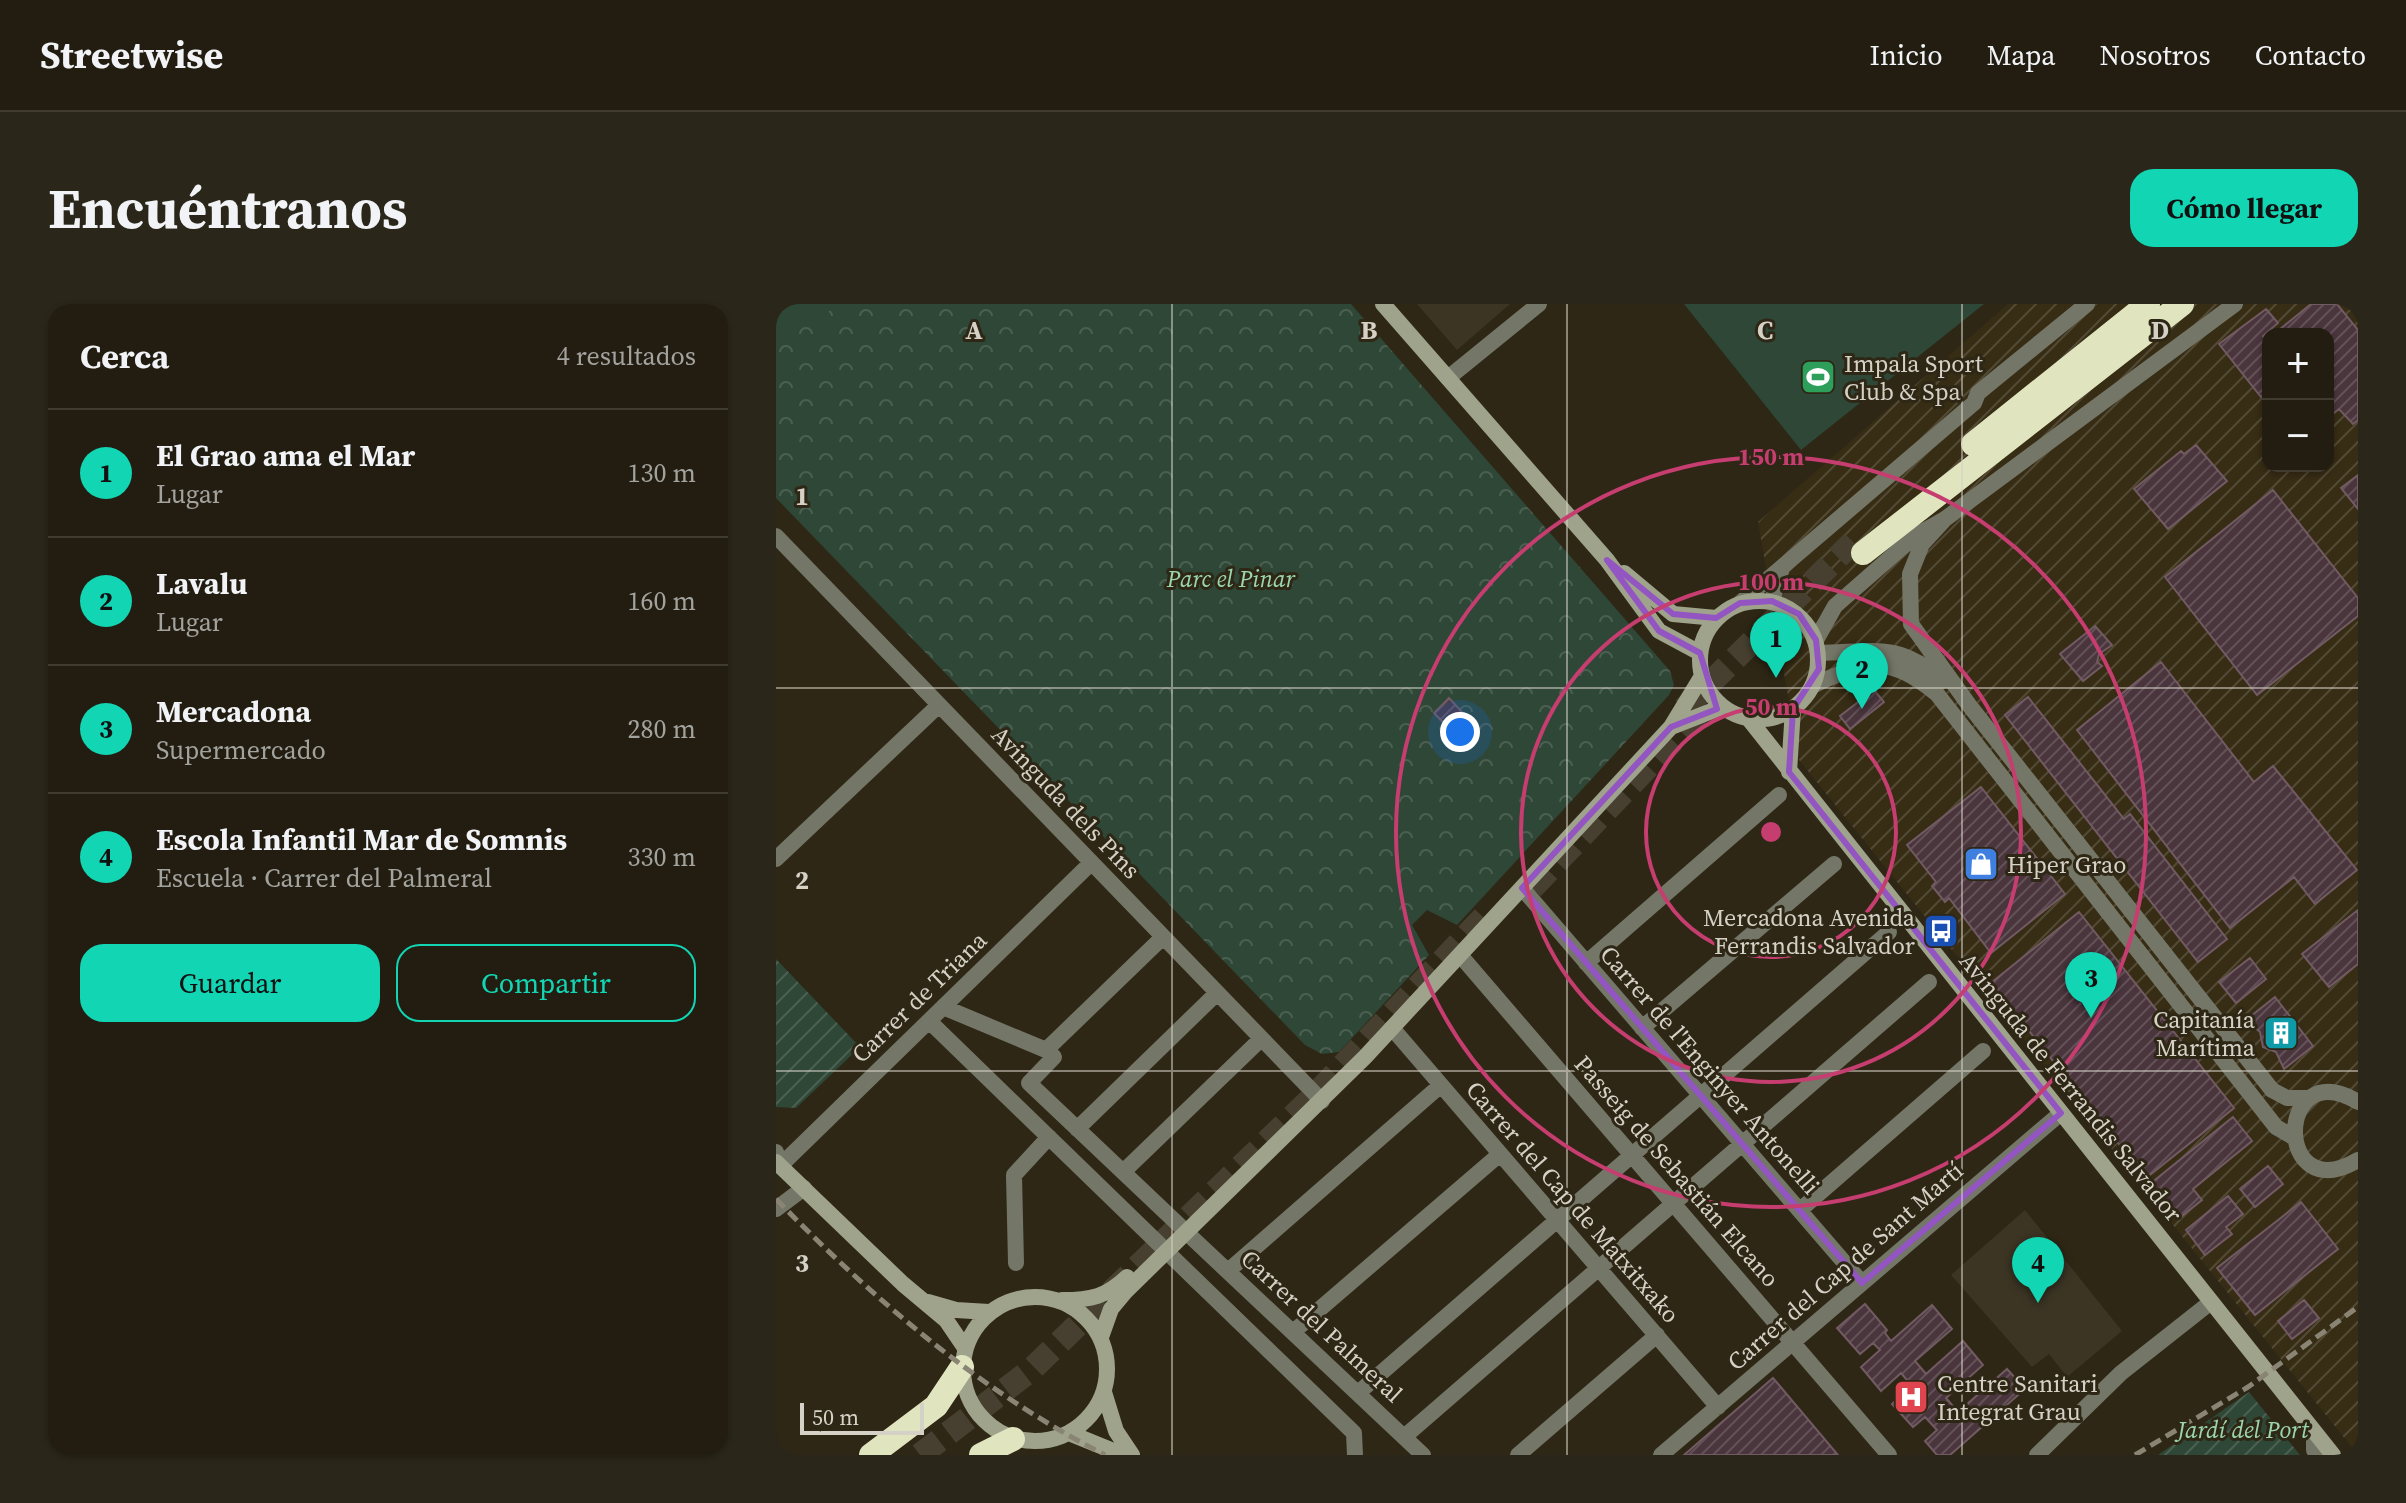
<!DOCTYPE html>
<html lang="es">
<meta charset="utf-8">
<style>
body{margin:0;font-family:"Source Serif 4",serif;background:#2a2619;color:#f1f3f6}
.controls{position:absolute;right:24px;top:24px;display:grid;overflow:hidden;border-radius:16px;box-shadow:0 2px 6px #0004}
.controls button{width:72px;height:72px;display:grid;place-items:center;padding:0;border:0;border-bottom:2px solid #3f3b30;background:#221d10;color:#f1f3f6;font:40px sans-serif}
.scale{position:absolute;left:24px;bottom:20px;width:124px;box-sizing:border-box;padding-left:8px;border:4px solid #d6d1c6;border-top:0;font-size:22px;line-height:28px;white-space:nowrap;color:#d6d1c6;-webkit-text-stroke:6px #2e2715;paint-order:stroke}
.you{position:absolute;left:684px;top:428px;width:28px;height:28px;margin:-20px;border:6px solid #fff;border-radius:50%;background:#1a73e8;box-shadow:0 0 0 12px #1a73e833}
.badge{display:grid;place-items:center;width:52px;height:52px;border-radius:50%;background:#12d5b4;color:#111;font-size:26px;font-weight:700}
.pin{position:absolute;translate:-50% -66px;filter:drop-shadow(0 2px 4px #0008)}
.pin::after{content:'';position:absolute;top:42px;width:28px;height:24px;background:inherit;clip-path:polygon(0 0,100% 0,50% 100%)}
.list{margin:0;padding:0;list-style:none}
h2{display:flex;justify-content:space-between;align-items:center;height:104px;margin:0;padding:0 32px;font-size:34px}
h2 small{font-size:26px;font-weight:400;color:#a2a29f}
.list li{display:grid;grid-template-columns:52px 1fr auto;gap:24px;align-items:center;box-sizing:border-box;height:128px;padding:0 32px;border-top:2px solid #3f3b30}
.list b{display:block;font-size:30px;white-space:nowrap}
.list p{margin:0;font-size:26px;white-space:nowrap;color:#a2a29f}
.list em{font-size:26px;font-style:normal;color:#a2a29f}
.actions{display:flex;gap:16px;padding:24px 32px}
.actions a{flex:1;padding:18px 0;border:2px solid #12d5b4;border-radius:24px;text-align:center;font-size:28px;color:#12d5b4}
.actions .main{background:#12d5b4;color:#111}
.map{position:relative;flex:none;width:1582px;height:1151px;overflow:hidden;border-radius:24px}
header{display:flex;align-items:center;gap:48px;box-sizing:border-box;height:112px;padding:0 40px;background:#221d10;border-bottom:2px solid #3f3b30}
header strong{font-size:38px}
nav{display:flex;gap:44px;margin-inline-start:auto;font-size:28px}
.intro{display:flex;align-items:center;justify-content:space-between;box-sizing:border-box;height:192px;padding:0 48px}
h1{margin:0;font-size:56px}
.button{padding:20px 36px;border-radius:24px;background:#12d5b4;color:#111;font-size:28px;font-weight:700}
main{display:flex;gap:48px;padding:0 48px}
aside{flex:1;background:#221d10;border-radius:24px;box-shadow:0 2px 6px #0004}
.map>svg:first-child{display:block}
.industrial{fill:url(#industrial-furrows);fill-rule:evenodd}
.education{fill:#3c3524}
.park{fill:url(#park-crowns)}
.garden{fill:url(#garden-furrows)}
.pitch{fill:#2e4737}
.building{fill:url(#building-hatch);stroke:#715a62;stroke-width:2}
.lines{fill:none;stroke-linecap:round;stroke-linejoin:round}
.highway-tunnel{stroke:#474030;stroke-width:24;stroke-dasharray:24 12;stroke-linecap:butt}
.street{stroke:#747667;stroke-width:16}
.secondary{stroke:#9fa38b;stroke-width:16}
.highway{stroke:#e0e5bf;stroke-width:24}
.rail{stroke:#8a8475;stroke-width:5;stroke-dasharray:12 6;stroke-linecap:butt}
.marked{fill:none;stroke:#9255c1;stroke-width:6;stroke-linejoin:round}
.grid{fill:none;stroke:#d6d1c6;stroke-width:2;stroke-opacity:0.55}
.ring{fill:none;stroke:#c63d70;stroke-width:4}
.labels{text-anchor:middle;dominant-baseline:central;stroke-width:6;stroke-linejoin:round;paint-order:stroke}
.poi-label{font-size:24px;fill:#d6d1c6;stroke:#2e2715;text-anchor:start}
.park-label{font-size:24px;font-style:italic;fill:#9bd6af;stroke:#2e2715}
.street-label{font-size:24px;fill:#d6d1c6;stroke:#2e2715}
.grid-label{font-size:26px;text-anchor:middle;font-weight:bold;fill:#d6d1c6;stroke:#2e2715;stroke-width:6;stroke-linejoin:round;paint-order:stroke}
.centre{fill:#c63d70;stroke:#2e2715;stroke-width:4}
.ring-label{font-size:24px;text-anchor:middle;font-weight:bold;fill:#c63d70;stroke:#2e2715;stroke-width:6;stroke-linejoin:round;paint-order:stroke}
</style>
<header>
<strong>Streetwise</strong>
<nav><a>Inicio</a><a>Mapa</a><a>Nosotros</a><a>Contacto</a></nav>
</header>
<div class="intro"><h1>Encuéntranos</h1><a class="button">Cómo llegar</a></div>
<main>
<aside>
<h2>Cerca<small>4 resultados</small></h2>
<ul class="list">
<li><span class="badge">1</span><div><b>El Grao ama el Mar</b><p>Lugar</p></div><em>130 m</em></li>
<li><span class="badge">2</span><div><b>Lavalu</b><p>Lugar</p></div><em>160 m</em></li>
<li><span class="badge">3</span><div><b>Mercadona</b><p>Supermercado</p></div><em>280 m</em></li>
<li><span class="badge">4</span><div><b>Escola Infantil Mar de Somnis</b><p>Escuela · Carrer del Palmeral</p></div><em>330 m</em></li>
</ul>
<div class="actions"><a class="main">Guardar</a><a>Compartir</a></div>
</aside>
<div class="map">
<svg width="1582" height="1151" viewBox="0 0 1582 1151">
<defs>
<pattern id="industrial-furrows" width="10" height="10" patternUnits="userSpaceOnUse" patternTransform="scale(2)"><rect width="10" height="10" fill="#372c14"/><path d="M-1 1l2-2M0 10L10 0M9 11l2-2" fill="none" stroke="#534a35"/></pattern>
<pattern id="park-crowns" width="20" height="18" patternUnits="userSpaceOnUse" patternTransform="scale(2)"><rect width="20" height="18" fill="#2e4737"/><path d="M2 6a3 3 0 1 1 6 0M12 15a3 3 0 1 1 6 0" fill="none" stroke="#4c6052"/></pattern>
<pattern id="garden-furrows" width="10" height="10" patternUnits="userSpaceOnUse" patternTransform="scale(2)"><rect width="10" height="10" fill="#2e4737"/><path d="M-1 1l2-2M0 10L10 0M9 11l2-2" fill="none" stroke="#4c6052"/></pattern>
<pattern id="building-hatch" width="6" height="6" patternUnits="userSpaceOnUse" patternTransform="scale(2)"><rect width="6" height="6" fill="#4a353d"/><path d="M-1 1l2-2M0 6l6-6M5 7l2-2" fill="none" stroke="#635158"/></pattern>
</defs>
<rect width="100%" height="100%" fill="#2e2715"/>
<path class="industrial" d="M 1232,0 L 1582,0 L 1582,1151 L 1023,456 L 982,218 ZM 1492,30 L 1552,30 L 1552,162 L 1492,162 Z"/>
<path class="education" d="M 641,0 L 734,0 L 681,46 Z
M 1249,906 L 1346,1027 L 1291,1073 L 1273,1050 L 1256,1063 L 1175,971 Z"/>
<path class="park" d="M 0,0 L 575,0 L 894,367 L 898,381 L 893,391 L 681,621 L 651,606 L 636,621 L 653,651 L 563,748 L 546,750 L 529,741 L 0,194 Z"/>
<path class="garden" d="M 0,655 L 84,743 L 20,804 L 0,803 Z
M 1473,1088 L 1524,1151 L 1382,1151 Z"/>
<path class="pitch" d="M 0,0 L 62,0 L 42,16 L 1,18 Z
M 908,0 L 1208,0 L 1025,146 Z"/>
<path class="building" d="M 1535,0 L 1561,0 L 1582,26 L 1582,116 L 1577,120 L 1563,105 L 1552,114 L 1552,30 L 1498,30 Z
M 1490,5 L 1502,19 L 1487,32 L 1492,39 L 1492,87 L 1485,93 L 1443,40 Z
M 1420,141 L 1451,177 L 1392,225 L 1358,185 L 1405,147 L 1408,150 Z
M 1582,171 L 1582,205 L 1565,184 Z
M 1497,186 L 1582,294 L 1582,312 L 1481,391 L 1389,273 Z
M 1319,322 L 1336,341 L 1323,350 L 1321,358 L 1326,362 L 1307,377 L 1284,350 Z
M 1385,358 L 1478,478 L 1497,462 L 1581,566 L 1539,600 L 1518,573 L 1454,624 L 1301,426 Z
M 1098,386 L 1108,398 L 1074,425 L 1064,412 Z
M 1252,393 L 1348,515 L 1354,510 L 1451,635 L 1422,658 L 1229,411 Z
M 673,394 L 696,419 L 681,433 L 658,409 Z
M 1205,483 L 1289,590 L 1215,649 L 1173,594 L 1169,598 L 1156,582 L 1160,578 L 1131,541 Z
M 1582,606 L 1582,660 L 1553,683 L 1526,650 Z
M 1303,608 L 1458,804 L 1370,874 L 1215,679 Z
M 1474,654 L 1490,675 L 1460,699 L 1443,678 Z
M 1499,693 L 1537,742 L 1508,765 L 1500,748 L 1487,743 L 1484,728 L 1470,716 Z
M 1457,813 L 1476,837 L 1417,885 L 1426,896 L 1402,915 L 1374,880 Z
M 1492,862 L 1507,880 L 1479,903 L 1464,885 Z
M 1452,892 L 1467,910 L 1450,923 L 1456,930 L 1429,951 L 1410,926 Z
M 1525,898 L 1562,945 L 1479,1011 L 1441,964 Z
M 1528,996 L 1543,1014 L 1516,1035 L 1502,1017 Z
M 1089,1000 L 1111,1026 L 1109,1029 L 1115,1037 L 1156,1001 L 1176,1025 L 1139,1057 L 1150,1070 L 1187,1037 L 1207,1061 L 1170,1094 L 1182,1108 L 1231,1065 L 1249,1085 L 1174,1151 L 1161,1151 L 1149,1137 L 1161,1126 L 1149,1113 L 1137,1123 L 1116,1100 L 1136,1082 L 1125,1069 L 1105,1087 L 1085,1063 L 1104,1046 L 1097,1039 L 1084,1050 L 1061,1024 Z
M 997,1074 L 1062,1151 L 908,1151 Z"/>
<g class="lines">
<path class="highway-tunnel" d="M 908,405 L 1077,238
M 756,584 L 927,405
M 144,1151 L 255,1066 L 539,791 L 708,613"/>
<path class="street" d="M 672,74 L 763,0
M 1169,215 L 1146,240 L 1134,270 L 1135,320 L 1193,401 L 1496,786 L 1511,794 L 1534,794
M 0,232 L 546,797
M 996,297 L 1006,264
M 964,299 L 1198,99 L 1202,89 L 1311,0
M 1040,336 L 1059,302 L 1139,232 L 1169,215 L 1459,0
M 1043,349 C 1099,348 1121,337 1167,377
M 1038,381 C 1091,356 1113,351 1161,390 L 1500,823 L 1517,833
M 0,555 L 163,401
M 746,584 L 1086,979
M 684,651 L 1113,1151
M 810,659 L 1003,491
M 167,703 L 270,746 L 278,753 L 253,779 L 404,922
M 153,717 L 384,941
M 616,724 L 942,1103
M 866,724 L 1058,560
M 270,746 L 387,633
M 1582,798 C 1499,748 1497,906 1582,856
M 301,825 L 441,689
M 0,848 L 4,862 L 315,559
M 347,868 L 485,735
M 0,905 L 28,884
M 1024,906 L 1207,747
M 411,929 L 647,1151
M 391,948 L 578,1129 L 579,1151
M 240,959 L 238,871 L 273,833
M 452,967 L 665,781
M 517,1028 L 724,850
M 582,1089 L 1113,628
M 1538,1128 L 1538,1146 L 1542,1151
M 628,1133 L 1153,678
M 742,1151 L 881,1031
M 885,1151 L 1285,809
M 1261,1151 L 1345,1069 L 1435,998"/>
<path class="secondary" d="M 607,0 L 831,256 L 883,327 L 924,349
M 848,269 L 897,310 L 940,314
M924 356a59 59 0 1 1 118 0a59 59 0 1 1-118 0Z
M 972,414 L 1557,1151
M 895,423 L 946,403
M 1013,468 L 1017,405
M 0,858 L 127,980 L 170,1016 L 189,1044
M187 1065a72 72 0 1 1 144 0a72 72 0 1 1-144 0Z
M 286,996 C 315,996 330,993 351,973
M 152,998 L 180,1006 L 213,1008
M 325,1033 L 335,1005 L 350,987 L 589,753 L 895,423 L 926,372
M 328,1088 L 340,1127 L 356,1151
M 293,1129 L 347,1151"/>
<path class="highway" d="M 1197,140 L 1372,0
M 1087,249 L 1406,0
M 95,1151 L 160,1102 L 186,1063
M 205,1151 L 237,1135"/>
<path class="rail" d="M 0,895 C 98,996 204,1087 329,1151
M 1359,1151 L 1472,1083 L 1582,1003"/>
</g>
<path class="marked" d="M 831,256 L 897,310 L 940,314 L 964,299 L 996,297 L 1023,310 L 1040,336 L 1043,365 L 1017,405 L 1013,468 L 1285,809 L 1086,979 L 746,584 L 895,423 L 941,405 L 924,349 L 883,327 Z"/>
<path class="grid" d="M 396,0 L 396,1151M 791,0 L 791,1151M 1186,0 L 1186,1151M 0,384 L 1582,384M 0,767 L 1582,767"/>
<g class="ring">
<circle cx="995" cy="528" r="125"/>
<circle cx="995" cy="528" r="250"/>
<circle cx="995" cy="528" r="375"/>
</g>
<defs>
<g id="stadium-square" transform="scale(1.8)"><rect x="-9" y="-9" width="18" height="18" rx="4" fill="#2e9e5b" stroke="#2e2715"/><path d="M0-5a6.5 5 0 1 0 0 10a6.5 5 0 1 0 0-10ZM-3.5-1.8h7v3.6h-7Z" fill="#fff"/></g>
<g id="shop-square" transform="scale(1.8)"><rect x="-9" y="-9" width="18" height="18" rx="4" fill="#3f7fe0" stroke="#2e2715"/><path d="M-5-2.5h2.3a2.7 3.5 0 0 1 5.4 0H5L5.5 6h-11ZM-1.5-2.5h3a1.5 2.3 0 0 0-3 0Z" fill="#fff"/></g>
<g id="bus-square" transform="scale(1.8)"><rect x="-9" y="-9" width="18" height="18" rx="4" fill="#1a4fb4" stroke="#2e2715"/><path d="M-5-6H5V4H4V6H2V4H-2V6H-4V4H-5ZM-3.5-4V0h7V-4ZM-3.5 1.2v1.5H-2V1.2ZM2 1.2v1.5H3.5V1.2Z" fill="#fff"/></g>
<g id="building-square" transform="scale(1.8)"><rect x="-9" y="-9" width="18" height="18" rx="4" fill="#0f9aa8" stroke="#2e2715"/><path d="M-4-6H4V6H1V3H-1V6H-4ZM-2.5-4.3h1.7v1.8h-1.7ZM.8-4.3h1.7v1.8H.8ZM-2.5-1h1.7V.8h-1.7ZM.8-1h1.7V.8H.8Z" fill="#fff"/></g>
<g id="hospital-square" transform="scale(1.8)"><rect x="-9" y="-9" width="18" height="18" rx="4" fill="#e0444e" stroke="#2e2715"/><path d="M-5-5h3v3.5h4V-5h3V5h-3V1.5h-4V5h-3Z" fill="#fff"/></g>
</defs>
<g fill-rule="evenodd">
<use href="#stadium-square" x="1042" y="73"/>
<use href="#shop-square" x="1205" y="560"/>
<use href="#bus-square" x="1165" y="627"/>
<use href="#building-square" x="1505" y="729"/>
<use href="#hospital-square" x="1135" y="1093"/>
</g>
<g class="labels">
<g class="poi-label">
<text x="1068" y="59">Impala Sport<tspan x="1068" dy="28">Club &amp; Spa</tspan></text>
<text x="1231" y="560">Hiper Grao</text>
<text x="1139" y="613" text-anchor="end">Mercadona Avenida<tspan x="1139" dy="28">Ferrandis Salvador</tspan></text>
<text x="1479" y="715" text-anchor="end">Capitanía<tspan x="1479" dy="28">Marítima</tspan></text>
<text x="1161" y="1079">Centre Sanitari<tspan x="1161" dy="28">Integrat Grau</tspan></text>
</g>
<g class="park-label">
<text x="455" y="274">Parc el Pinar</text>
<text x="1467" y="1125">Jardí del Port</text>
</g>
<g class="street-label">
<text transform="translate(290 498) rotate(46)">Avinguda dels Pins</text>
<text transform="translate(143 693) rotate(-44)">Carrer de Triana</text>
<text transform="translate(934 766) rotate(49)">Carrer de l'Enginyer Antonelli</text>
<text transform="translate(1295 783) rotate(51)">Avinguda de Ferrandis Salvador</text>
<text transform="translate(901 867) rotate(49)">Passeig de Sebastián Elcano</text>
<text transform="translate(797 898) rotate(49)">Carrer del Cap de Matxitxako</text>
<text transform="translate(1069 962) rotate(-41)">Carrer del Cap de Sant Martí</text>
<text transform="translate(546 1022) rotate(43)">Carrer del Palmeral</text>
</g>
</g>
<g class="grid-label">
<text x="198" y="35">A</text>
<text x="593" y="35">B</text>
<text x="989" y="35">C</text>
<text x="1384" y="35">D</text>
<text x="26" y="201">1</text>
<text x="26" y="585">2</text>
<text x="26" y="968">3</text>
</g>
<circle cx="995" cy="528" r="12" class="centre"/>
<g class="ring-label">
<text x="995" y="161">150 m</text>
<text x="995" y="286">100 m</text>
<text x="995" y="411">50 m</text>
</g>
</svg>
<div class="controls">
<button>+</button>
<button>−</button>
</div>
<div class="scale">50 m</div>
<div class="you"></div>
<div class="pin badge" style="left:1000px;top:374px">1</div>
<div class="pin badge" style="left:1086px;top:405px">2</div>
<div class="pin badge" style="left:1315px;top:714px">3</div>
<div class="pin badge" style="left:1262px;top:999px">4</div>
</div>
</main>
